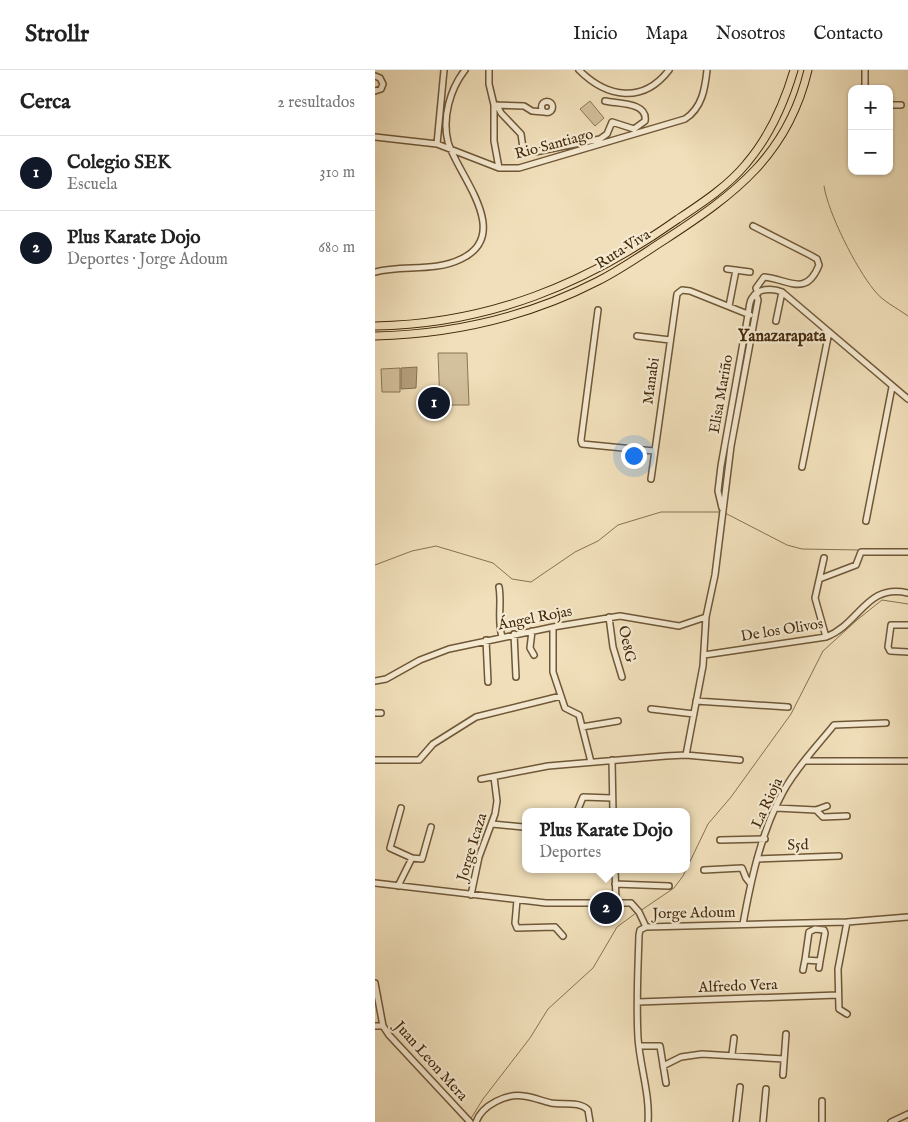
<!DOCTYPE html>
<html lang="es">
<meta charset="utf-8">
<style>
body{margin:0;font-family:"IM FELL English",serif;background:#f6f6f6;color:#222}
.controls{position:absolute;right:15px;top:15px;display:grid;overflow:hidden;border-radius:10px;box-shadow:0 1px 4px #0004}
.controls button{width:45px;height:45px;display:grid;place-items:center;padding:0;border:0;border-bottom:1px solid #e0e0e0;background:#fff;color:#222;font:25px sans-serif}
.you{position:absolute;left:258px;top:385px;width:18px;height:18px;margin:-12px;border:4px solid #fff;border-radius:50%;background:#1a73e8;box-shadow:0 0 0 8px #1a73e833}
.badge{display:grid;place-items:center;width:32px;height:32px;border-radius:50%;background:#111827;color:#fff;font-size:16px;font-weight:700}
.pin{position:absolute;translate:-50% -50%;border:2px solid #fff;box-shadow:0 1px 5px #0006}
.popup{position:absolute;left:147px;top:738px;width:168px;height:65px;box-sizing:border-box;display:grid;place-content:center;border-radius:10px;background:#fff;filter:drop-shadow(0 1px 4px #0005);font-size:16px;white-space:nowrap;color:#767676}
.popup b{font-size:19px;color:#222}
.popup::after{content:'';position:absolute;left:50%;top:100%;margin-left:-10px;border:10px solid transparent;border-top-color:#fff}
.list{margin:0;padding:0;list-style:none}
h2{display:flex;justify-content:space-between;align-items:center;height:65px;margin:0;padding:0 20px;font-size:21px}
h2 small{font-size:16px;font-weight:400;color:#767676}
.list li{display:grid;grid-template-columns:32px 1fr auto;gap:15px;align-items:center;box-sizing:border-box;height:75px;padding:0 20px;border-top:1px solid #e0e0e0}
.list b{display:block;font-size:19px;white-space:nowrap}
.list p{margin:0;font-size:16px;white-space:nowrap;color:#767676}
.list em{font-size:16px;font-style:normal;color:#767676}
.map{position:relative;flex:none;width:533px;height:1052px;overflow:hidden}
header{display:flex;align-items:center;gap:30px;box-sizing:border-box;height:70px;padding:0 25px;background:#fff;border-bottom:1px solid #e0e0e0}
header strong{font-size:24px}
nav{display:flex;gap:28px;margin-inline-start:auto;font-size:18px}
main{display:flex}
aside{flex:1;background:#fff}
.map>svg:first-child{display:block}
.green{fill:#d3c09c;stroke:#8c7554}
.water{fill:#b6a17e;stroke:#887150}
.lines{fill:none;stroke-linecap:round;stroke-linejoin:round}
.stream{stroke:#887150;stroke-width:1}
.minor-casing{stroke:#6f5737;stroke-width:8}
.highway-casing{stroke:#442a0b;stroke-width:9}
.minor{stroke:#f5ead2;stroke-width:5}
.highway{stroke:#f0dfba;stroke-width:7}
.labels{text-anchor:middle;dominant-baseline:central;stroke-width:4.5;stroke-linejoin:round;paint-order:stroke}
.street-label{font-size:15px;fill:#442a0b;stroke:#f5ead2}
.neighbourhood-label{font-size:16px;font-weight:bold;fill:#442a0b;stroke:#f5ead2}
</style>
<header>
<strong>Strollr</strong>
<nav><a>Inicio</a><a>Mapa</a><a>Nosotros</a><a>Contacto</a></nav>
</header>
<main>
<aside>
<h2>Cerca<small>2 resultados</small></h2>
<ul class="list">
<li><span class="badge">1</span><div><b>Colegio SEK</b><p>Escuela</p></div><em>310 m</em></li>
<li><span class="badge">2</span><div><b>Plus Karate Dojo</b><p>Deportes · Jorge Adoum</p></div><em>680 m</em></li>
</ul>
</aside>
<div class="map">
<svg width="533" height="1052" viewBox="0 0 533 1052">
<rect width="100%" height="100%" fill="#f0dfba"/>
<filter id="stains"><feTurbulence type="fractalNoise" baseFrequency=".004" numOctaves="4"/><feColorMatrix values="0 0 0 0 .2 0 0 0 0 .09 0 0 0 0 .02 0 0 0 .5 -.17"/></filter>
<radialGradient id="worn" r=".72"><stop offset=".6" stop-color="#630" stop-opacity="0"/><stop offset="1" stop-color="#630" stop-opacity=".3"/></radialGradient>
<path class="green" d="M 215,31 L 229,48 L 220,56 L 205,39 Z
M 63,283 L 92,283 L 94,335 L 65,335 Z
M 25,298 L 25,322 L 7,322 L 6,299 Z"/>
<path class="water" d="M 42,297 L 41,318 L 26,319 L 26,298 Z"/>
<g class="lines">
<path class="stream" d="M 449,116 C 453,143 481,198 499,220 C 507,231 522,238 533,246
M 350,443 L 412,475 L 427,479 L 485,480
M 0,495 L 37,481 L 61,476 L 118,493 L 137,509 L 156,512 L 200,482 L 223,471 L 243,455 L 286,442 L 346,442
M 265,841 L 299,818 L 308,806 L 333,754 L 356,727 L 416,644 L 448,581 L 482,550 L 507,530 L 533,534
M 95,1050 L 108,1029 L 155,968 L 173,939 L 218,898 L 242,857 L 261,843"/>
<g class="minor-casing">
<path id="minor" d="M 114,0 L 114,14 L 119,35
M 204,0 C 232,28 268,34 294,0
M 490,0 L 490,19
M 0,6 L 5,8 L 8,14 L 6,19 L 0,21
M166.5 37a5.5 5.5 0 1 1 11 0a5.5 5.5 0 1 1-11 0Z
M 122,35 L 126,43 L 146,64 L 148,78 L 153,82 L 160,82 L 225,69 L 232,64 L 237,52 L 259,59 L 270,51 C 273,32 243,34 230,31
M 514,35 L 526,35
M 0,67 L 62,74 L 124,98 L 144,98 L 310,49 C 327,38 330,19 332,0
M 62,74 L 69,0
M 124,98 L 119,71 L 119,35 L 149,36 L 157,41 L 169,42
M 378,156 L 435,185 L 442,189 L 444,195 C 431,228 413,209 389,207 L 381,218 L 383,223
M 352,199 L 375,202
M 0,202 C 28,195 60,202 86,189 C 139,164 82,104 73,72 C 67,48 75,19 90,0
M 354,236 L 361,200
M 223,240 L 206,370 L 207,374 L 279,381
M 401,251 L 407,222
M 262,266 L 295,270
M 427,397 L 454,262
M 276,409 L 302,224 L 307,220 L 315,221 L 375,245
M 347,438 L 343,421 L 346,396 L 373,245 C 374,240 374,232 377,228 C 382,218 398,218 407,222 L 533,329
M 491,451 L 517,317
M 449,488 L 440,528 L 451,567
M 447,508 L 481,495 L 486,482 L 533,482
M 124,517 C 127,534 122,550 127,567
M 234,547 L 238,577 L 247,607
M 533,555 L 516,555 L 513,577 L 515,581 L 533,582
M 178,557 L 178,602 L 190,638 L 204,645 L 216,692
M 157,561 L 155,578 L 159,585
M 139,564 L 141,607
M 111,570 L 113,612
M 329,585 L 451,567 C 485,554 491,513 533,523
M 0,611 L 11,609 L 45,590 L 74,579 L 178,557 L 245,546 L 304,556 L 331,547
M 321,631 L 413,637
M 276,639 L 319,644
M 0,643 L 6,643
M 207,657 L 243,651
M 311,685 L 328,596 L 331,547 L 340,505 L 356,376 L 383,230 L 381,224
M 0,690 L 44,690 L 58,674 L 101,647 L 186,626
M 237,690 L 238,742
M 431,691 L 533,691
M 106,709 L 173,696 L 291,686 L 311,685 L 365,690
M 26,738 L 15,778 L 37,788 L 47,789 L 56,757
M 401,738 L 441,740 L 452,736
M 441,740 L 448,747 L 472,746
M 202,742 L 208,727 L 237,728
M 117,754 L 148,757
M 345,770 L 390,769
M 382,789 L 464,786
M 240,799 L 241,832
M 329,800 L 367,798 L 371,808 L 375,813
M 0,813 L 171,833 L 256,833 L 264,842 L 271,857
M 240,814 L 294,816
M 23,816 L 37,788
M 96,825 L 104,787 L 120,744 L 122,731 L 119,707
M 142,830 L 140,853 L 142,858 L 180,857 L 188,866
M 472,852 L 463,899 L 464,939 L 472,944
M 368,854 C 376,810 386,762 408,722 C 421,698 442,676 459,655 L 511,653
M 271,857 L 472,852 L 533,847
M 271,857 L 265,860 L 264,865 C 263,899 261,934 263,968 C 265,997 275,1024 273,1052
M 440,859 L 449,860 L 450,863 L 445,891 L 430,890 L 434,862 Z
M 444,898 L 445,891
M 428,900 L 430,890
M 0,913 L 8,956 L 14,965 L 95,1052
M 263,932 L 463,925
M 0,956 L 8,956
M 264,976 L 285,976 L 291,1013
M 357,984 L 359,968
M 288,996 L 306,987 L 327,984 L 409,989
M 408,1005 L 411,964
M 101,1052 C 107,1035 132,1023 149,1026 C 158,1027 167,1031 176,1033 C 187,1035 205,1031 213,1040 L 215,1052
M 361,1052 L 365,1017
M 388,1052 L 391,1019
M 447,1052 L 447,1031
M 516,1052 L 533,1044"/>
</g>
<g class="highway-casing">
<path id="highway" d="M 0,256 C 114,254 211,214 303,149 C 327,133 353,116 371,94 C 395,66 409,34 419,0
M 0,266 C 78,264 153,247 223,211 C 247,199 269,183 291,169 C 360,124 413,85 433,0"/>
</g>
<use href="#minor" class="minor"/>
<use href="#highway" class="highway"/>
</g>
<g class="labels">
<g class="street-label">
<text transform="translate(179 74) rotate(-15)">Rio Santiago</text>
<text transform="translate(248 179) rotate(-32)">Ruta Viva</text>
<text transform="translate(276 311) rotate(-82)">Manabi</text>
<text transform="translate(346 324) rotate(-80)">Elisa Mariño</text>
<text transform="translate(160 548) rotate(-11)">Ángel Rojas</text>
<text transform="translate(407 560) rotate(-9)">De los Olivos</text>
<text transform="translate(252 574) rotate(78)">Oe8G</text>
<text transform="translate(392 733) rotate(-65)">La Rioja</text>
<text transform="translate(423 775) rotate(-2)">S5d</text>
<text transform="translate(97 777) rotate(-73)">Jorge Icaza</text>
<text transform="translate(319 843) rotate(-1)">Jorge Adoum</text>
<text transform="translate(363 916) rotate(-2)">Alfredo Vera</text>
<text transform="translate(56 991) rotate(48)">Juan Leon Mera</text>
</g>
<g class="neighbourhood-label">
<text x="407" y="267">Yanazarapata</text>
</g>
</g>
<rect width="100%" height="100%" filter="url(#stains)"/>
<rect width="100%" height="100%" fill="url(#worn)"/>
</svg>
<div class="controls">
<button>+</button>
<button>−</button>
</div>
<div class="you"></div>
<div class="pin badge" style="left:59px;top:333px">1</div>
<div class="pin badge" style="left:231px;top:838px">2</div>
<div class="popup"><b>Plus Karate Dojo</b>Deportes</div>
</div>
</main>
